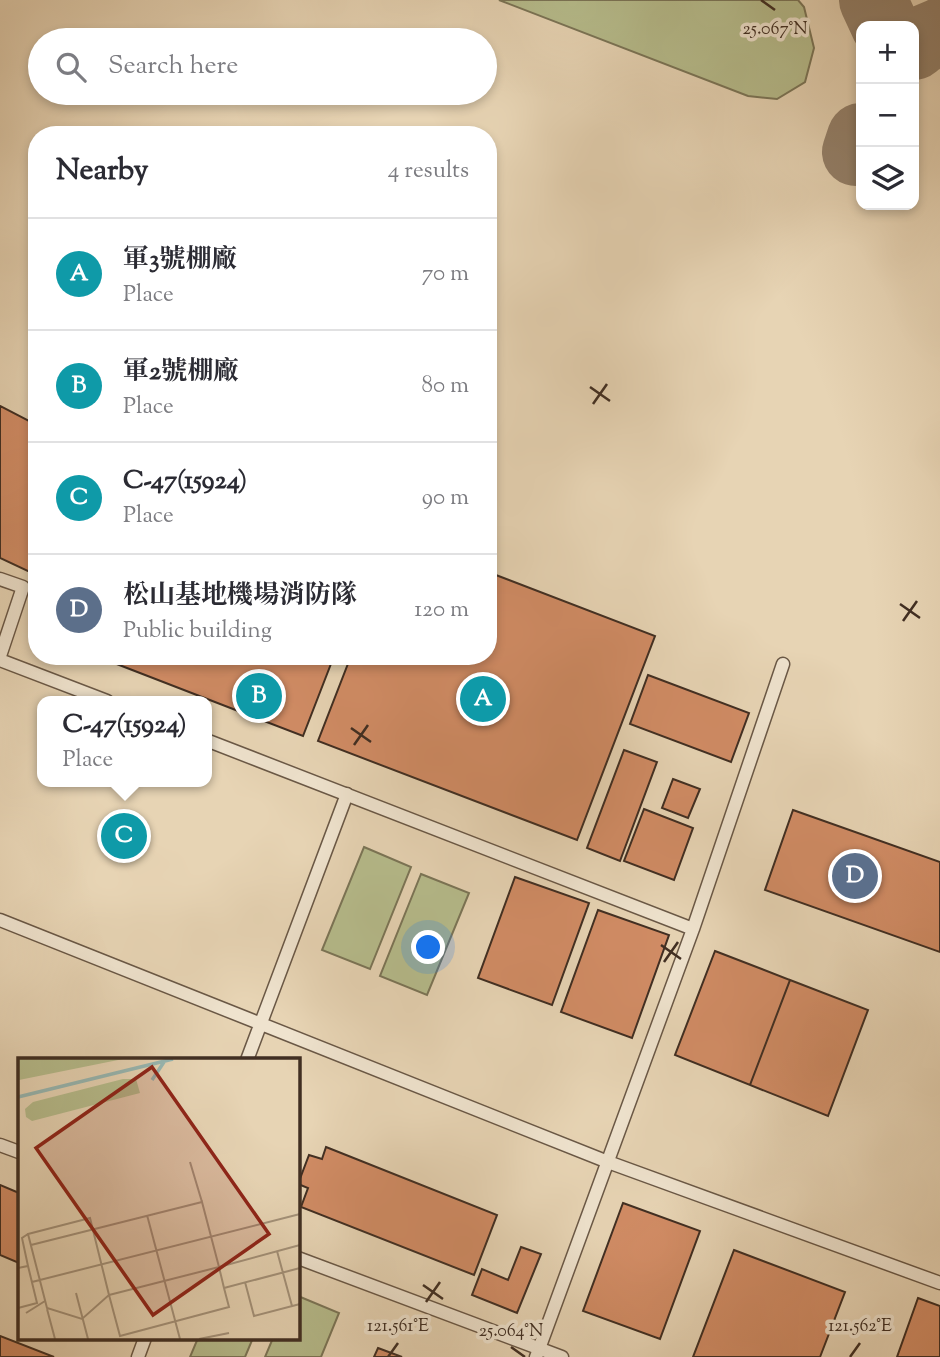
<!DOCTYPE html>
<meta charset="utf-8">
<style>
body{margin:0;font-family:"Sorts Mill Goudy","Noto Serif TC",serif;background:#f2f2f3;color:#2b2b33}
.controls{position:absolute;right:21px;top:21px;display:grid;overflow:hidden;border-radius:14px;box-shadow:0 4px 10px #0003}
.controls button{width:63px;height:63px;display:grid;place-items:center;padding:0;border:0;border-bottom:2px solid #e1e1e2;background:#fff;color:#2b2b33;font:35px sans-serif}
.you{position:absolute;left:429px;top:948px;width:24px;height:24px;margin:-18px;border:5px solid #fff;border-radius:50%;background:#1a73e8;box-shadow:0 0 0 10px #1a73e833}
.badge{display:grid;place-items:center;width:46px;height:46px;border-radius:50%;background:#8f2418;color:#fff;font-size:23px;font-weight:700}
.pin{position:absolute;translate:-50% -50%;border:4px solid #fff;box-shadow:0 2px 7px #0006}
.popup{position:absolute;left:37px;top:696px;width:175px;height:91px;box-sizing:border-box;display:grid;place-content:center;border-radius:14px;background:#fff;filter:drop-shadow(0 2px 5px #0005);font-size:23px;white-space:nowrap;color:#7c7c81}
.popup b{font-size:26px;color:#2b2b33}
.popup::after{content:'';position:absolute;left:50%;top:100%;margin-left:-14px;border:14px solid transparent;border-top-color:#fff}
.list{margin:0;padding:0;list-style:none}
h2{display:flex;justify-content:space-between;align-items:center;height:91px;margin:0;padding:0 28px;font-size:30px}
h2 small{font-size:23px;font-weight:400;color:#7c7c81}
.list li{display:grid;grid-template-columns:46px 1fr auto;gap:21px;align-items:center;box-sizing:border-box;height:112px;padding:0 28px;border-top:2px solid #e1e1e2}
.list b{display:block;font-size:26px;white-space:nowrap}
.list p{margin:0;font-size:23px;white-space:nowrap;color:#7c7c81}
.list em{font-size:23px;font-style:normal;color:#7c7c81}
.icon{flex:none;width:38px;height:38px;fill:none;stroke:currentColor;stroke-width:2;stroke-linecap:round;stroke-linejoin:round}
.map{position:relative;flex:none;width:940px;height:1357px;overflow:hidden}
.search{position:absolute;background:#fff;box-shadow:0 4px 10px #0003;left:28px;top:28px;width:469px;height:77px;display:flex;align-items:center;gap:18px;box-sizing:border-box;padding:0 24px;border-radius:38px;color:#7c7c81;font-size:26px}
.panel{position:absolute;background:#fff;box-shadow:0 4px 10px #0003;left:28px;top:126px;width:469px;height:539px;border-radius:28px}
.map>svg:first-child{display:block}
.green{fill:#b6bc8c;stroke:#7b7557;stroke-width:2}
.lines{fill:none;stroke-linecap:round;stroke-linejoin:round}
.taxiway{stroke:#94816b;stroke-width:68}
.building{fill:#d18c65;stroke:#402e22;stroke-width:2}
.service-casing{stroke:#6a5846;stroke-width:15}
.service{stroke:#efe3ce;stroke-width:12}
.ticks{fill:none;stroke:#402e22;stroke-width:2.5}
.inset-river{fill:none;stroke:#97b7b2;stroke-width:3.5}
.inset-road{fill:none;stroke:#a4927a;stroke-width:2}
.view{fill:#8f2418;fill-opacity:0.15;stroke:#8f2418;stroke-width:3.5}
.inset-edge{fill:none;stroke:#402e22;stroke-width:3.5}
.ticks-label{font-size:18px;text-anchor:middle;fill:#402e22;stroke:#efe3ce;stroke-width:7;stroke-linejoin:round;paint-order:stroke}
</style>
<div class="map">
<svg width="940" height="1357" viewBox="0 0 940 1357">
<rect width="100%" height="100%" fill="#e7d4b4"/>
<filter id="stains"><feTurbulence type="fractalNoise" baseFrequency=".00286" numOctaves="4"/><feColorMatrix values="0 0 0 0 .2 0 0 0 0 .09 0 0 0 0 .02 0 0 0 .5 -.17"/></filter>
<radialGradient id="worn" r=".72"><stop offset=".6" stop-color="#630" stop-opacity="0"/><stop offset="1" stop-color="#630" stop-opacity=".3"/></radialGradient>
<path class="green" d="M 499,0 L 798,0 L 804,7 L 814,48 L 805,82 L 777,99 L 748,96 Z
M 364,847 L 411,867 L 370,969 L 322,950 Z
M 421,874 L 469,893 L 427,995 L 380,976 Z
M 298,1296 L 339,1313 L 321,1357 L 265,1357 L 273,1338 L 298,1338 Z
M 198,1338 L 253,1338 L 245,1357 L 190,1357 Z"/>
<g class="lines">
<path class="taxiway" d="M 873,0 L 885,26
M 914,46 L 921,40 L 940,32
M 856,152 L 861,137"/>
</g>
<path class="building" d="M 0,406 L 37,425 L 37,563 L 32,573 L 0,558 Z
M 488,572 L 655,636 L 577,840 L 318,741 L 351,656 L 488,656 Z
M 96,656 L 334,656 L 303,736 Z
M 648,675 L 749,713 L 731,762 L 630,724 Z
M 624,750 L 657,762 L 620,861 L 587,848 Z
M 673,779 L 700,789 L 688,818 L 662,808 Z
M 644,809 L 693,828 L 674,880 L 624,861 Z
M 793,810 L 940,862 L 940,952 L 765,890 Z
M 515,877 L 589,903 L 552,1005 L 478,978 Z
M 598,910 L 669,935 L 632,1038 L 561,1012 Z
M 715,951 L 790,980 L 750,1085 L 675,1055 Z
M 790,980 L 868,1010 L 828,1116 L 750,1085 Z
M 326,1147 L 497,1215 L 474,1275 L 301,1207 L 308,1188 L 298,1184 L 309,1155 L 322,1159 Z
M 0,1185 L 19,1193 L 19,1263 L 0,1255 Z
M 623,1203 L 700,1231 L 660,1339 L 583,1311 Z
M 521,1247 L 541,1254 L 517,1313 L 472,1295 L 482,1269 L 508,1280 Z
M 734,1250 L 845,1292 L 820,1357 L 693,1357 Z
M 918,1298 L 940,1306 L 940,1357 L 897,1357 Z
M 0,1336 L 54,1357 L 0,1357 Z
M 378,1348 L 402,1357 L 374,1357 Z"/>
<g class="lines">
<g class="service-casing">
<path id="service" d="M 0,579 L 23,587 L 0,656
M 0,660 L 107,701
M 206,740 L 693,929 L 536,1357
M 0,920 L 608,1162 L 940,1283
M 693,929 L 783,664
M 247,1060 L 347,794
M 0,1145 L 19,1152
M 298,1258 L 562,1357
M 138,1357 L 145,1338"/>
</g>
<use href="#service" class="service"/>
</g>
<path class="ticks" d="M 761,0 L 775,10M 590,387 L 610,401M 593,404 L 607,384M 900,604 L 920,618M 903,621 L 917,601M 351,728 L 371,742M 354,745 L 368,725M 661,945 L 681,959M 664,962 L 678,942M 423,1285 L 443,1299M 426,1302 L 440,1282M 511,1347 L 525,1357M 388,1357 L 398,1343M 850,1357 L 860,1343"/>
<g transform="translate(18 1058)">
<rect width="282" height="282" fill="#e7d4b4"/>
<path d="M 0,1 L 105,1 L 1,22 ZM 105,21 L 118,21 L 122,35 L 14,63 L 8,59 L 7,51 L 15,44 Z" fill="#b6bc8c"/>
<path class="inset-river" d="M 134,22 L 146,4M 0,39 L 155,1"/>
<path class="inset-road" d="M 172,104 L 184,144M 129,157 L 162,281M 72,160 L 91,237 L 64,261 L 29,250 L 10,176 ZM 10,176 L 4,180 L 10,208M 13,187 L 184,144 L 201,209 L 206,230 L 211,249 L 102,278 L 91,237 L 201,209 L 282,187M 259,193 L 274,248M 0,210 L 10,208 L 19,245 L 0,250M 14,224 L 282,156M 227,224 L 236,258 L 282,246M 206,230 L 282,210M 58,235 L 70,281M 29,251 L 37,281M 8,255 L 27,243M 181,281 L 211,275"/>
<path class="view" d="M 134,9 L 251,176 L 135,257 L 18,90 Z"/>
<rect width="282" height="282" class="inset-edge"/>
</g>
<g class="ticks-label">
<text x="775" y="34">25.067°N</text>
<text x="398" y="1331">121.561°E</text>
<text x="860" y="1331">121.562°E</text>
<text x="511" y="1336">25.064°N</text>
</g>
<rect width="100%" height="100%" filter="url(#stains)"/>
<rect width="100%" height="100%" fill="url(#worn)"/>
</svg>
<div class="controls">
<button>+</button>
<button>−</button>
<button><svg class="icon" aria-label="layers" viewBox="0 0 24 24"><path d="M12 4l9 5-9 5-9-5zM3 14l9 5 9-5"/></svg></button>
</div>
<div class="you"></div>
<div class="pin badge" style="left:483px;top:699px;background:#0f9aa8">A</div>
<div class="pin badge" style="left:259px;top:696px;background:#0f9aa8">B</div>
<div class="pin badge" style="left:124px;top:836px;background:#0f9aa8">C</div>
<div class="popup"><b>C-47(15924)</b>Place</div>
<div class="pin badge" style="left:855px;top:876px;background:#5c6f8a">D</div>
<div class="search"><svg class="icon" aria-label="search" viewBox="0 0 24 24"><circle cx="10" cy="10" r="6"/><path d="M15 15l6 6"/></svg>Search here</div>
<section class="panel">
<h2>Nearby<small>4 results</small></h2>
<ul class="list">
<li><span class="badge" style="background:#0f9aa8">A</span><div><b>軍3號棚廠</b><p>Place</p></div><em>70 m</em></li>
<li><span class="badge" style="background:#0f9aa8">B</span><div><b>軍2號棚廠</b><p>Place</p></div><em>80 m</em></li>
<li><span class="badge" style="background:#0f9aa8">C</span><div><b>C-47(15924)</b><p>Place</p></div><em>90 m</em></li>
<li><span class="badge" style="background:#5c6f8a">D</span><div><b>松山基地機場消防隊</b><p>Public building</p></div><em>120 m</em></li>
</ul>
</section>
</div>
